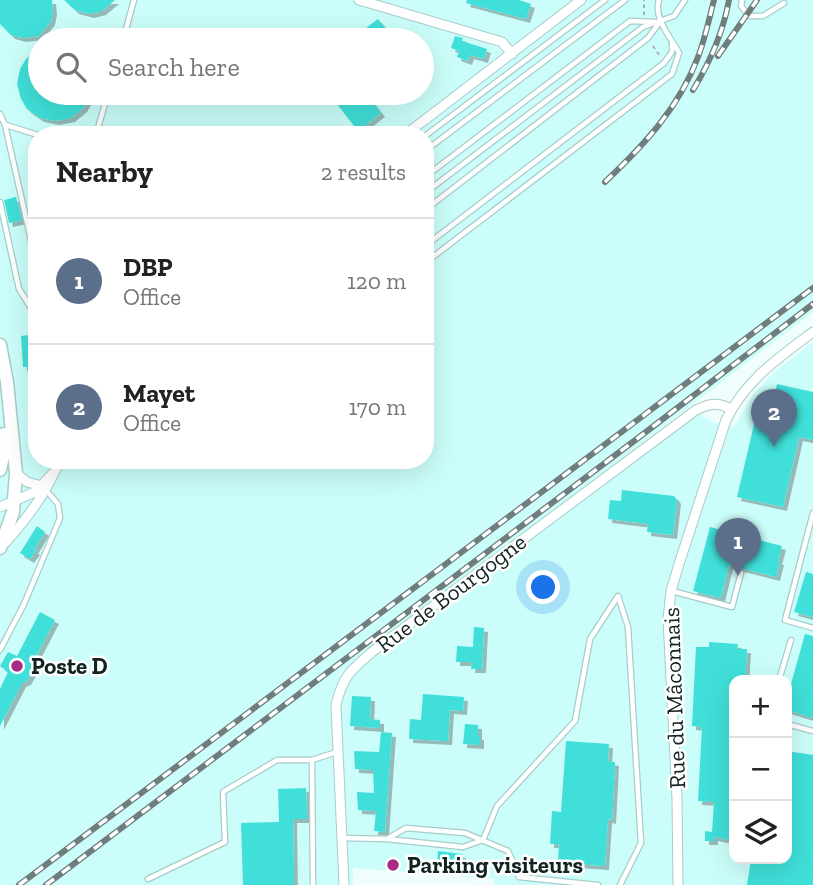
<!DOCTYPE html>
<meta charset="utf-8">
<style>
body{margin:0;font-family:"Zilla Slab",serif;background:#f6f6f6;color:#222}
.controls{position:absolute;right:21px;bottom:21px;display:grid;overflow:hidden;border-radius:14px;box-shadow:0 7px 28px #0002}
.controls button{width:63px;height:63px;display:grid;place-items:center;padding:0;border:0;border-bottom:2px solid #e0e0e0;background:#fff;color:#222;font:35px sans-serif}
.you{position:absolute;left:544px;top:588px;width:24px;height:24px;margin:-18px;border:5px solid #fff;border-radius:50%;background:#1a73e8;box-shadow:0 0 0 10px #1a73e833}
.badge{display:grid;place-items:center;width:46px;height:46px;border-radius:50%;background:#b45309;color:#fff;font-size:23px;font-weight:700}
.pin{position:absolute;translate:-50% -58px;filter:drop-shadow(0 2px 4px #0008)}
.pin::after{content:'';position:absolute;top:37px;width:24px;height:21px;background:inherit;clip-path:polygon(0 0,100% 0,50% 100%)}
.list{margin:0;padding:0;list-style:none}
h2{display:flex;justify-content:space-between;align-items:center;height:91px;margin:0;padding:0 28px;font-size:30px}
h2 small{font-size:23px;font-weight:400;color:#767676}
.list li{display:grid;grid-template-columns:46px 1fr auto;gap:21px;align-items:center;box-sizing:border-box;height:126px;padding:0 28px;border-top:2px solid #e0e0e0}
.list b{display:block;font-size:26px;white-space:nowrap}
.list p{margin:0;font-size:23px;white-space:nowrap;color:#767676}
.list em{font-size:23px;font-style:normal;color:#767676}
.icon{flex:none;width:38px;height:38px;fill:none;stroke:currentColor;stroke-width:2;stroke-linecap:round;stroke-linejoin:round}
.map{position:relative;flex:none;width:813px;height:885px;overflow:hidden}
.search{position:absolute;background:#fff;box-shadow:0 7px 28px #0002;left:28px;top:28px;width:406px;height:77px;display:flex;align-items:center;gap:18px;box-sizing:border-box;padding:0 24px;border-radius:38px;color:#767676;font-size:26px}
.panel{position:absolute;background:#fff;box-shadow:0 7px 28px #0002;left:28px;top:126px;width:406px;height:343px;border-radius:28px}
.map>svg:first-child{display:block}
.built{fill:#cbfefa;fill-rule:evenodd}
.building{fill:#40dfd9;filter:url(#shadow)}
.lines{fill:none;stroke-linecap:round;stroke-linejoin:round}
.service-casing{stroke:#a6cdca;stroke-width:7}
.minor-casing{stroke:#a6cdca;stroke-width:11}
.secondary-casing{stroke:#a6cdca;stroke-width:15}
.path{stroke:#a4b3b2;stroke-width:2;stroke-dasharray:3.5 3.5;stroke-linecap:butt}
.service{stroke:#fff;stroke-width:4.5}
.minor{stroke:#fff;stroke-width:9}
.secondary{stroke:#fff;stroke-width:12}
.rail-casing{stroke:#6f7e7d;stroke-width:6}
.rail{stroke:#fff;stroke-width:3.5;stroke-dasharray:10;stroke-linecap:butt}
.poi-dot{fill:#a52d84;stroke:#fff;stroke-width:2.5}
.labels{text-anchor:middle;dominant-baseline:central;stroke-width:5;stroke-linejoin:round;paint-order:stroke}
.street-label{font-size:23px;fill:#132322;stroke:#fff}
.poi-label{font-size:23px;font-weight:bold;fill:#132322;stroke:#fff;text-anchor:start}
</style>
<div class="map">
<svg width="813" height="885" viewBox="0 0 813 885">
<defs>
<filter id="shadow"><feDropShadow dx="4" dy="4" stdDeviation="0" flood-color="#0004"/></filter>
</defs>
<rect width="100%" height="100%" fill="#effefd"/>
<path class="built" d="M 0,0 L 813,0 L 813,312 L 334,678 L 374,658 L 699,413 L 712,422 L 734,427 L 752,396 L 762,385 L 773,373 L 813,342 L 813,885 L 494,885 L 494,879 L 353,868 L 353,885 L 0,885 ZM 40,40 L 422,40 L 422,93 L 40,93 ZM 37,135 L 425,135 L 425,460 L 37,460 ZM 734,680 L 787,680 L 787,859 L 734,859 Z"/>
<path class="building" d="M 0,0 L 52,0 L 53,11 L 51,21 L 39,36 L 22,38 L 11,35 L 0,24 Z
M 64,0 L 115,0 L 102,11 L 90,14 L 75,10 Z
M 467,0 L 519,0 L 531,4 L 526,19 L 466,3 Z
M 378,19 L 395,40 L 350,40 Z
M 455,36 L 463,38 L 462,41 L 487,49 L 484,59 L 470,55 L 468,61 L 457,57 L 459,51 L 451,48 Z
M 40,48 L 40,93 L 92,93 L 83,108 L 71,118 L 55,121 L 40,118 L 27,109 L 21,99 L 17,84 L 20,69 L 26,59 Z
M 341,93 L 366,93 L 381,113 L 358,131 L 333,99 Z
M 16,197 L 22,220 L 9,223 L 4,200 Z
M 29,335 L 31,367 L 23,367 L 21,336 Z
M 777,384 L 813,392 L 813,440 L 799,437 L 783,507 L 737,497 L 759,403 L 772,407 Z
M 622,490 L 674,496 L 677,500 L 673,535 L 647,532 L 648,524 L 608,519 L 610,500 L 621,501 Z
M 37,526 L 45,532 L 34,550 L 36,551 L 30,559 L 20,553 Z
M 710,527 L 782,546 L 778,561 L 780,561 L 776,577 L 729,565 L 721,598 L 693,591 Z
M 806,572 L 813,574 L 813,617 L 794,612 Z
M 40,612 L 55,620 L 33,662 L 35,667 L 27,681 L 22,683 L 0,726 L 0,689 L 8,672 L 0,666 L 8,652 L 17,656 Z
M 474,627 L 484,628 L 482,669 L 471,669 L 472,662 L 456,662 L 457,646 L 473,647 Z
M 805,634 L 813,636 L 813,718 L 787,710 L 787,698 Z
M 709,642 L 738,644 L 737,649 L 747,649 L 745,680 L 734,680 L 734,841 L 714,837 L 714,841 L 705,841 L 705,831 L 712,832 L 714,802 L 698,801 L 702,727 L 692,726 L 696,647 L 709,647 Z
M 423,694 L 464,697 L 463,711 L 450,710 L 448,741 L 409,739 L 410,719 L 421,720 Z
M 352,696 L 371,697 L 370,719 L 380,720 L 380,728 L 350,726 Z
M 465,724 L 478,725 L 478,736 L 480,736 L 480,745 L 463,744 Z
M 381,732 L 392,733 L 385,832 L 374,831 L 376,811 L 358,810 L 357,792 L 374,793 L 373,770 L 355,769 L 354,751 L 379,752 Z
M 566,741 L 609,744 L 608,761 L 615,762 L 612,820 L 608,819 L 605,866 L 558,863 L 559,844 L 550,844 L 552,811 L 561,812 Z
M 787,751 L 813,755 L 813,885 L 747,885 L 751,859 L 787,859 Z
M 306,788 L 307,819 L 293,819 L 294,885 L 243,885 L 241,823 L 279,822 L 278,789 Z
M 438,851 L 462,854 L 461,867 L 437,865 Z"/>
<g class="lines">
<g class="service-casing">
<path id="service" d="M 742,0 L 741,6 L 749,16 L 763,16 L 784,3
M 123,40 L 134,0
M 0,114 L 5,125 L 37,267
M 6,125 L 38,135
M 96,135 L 108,93
M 425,136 L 605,0
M 425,151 L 625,0
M 425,177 L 630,21 L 656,22
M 425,193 L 643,27 L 674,16 L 685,0
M 0,202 L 19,289 L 35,314 L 37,338
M 425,210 L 648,38 L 659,23
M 425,246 L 664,63 L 672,52 L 672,44
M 425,263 L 672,74 L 679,53 C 671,37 653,19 659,0
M 35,313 L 37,296
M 813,513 L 785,620 L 813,628
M 672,591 L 732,607 L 741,573
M 0,650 L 24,604 L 60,518 L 58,504 L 45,489
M 779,680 L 791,640
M 787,724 L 813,731
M 312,760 L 313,885
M 343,838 L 387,839 L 463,847 L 483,840 L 497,806 L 575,721 L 590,639 L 618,596 L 628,627 L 641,843 L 620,885
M 387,839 L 406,828 L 465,833 L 508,851 L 519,877 L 598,885
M 148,879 L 225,842 L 223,792 L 277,760 L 312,760 L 337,752"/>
</g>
<g class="minor-casing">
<path id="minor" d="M 359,0 L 502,42 L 512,54
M 405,135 L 581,0
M 16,473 L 27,482 L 42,486
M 0,507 L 35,492 L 55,471 L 62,460
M 5,543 C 25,521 43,498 55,471
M 344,885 L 336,705 C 343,676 350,671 372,652 L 696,410 C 710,403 718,402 731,409
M 678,885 L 677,799 L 668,619 L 671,591 L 679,564 L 726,420 C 746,380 778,358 813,332"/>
</g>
<g class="secondary-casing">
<path id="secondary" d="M 0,345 L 7,382 L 16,473 L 13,512 L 0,548
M 0,470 L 4,452 L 4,434"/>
</g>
<path class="path" d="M 644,15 L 644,0
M 653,46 L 660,56"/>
<use href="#service" class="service"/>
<use href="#minor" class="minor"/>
<use href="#secondary" class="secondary"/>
<g class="rail-casing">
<path id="rail" d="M 718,56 L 757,0
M 693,90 C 710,62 723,33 729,0
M 605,182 C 643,146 679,108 698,57 C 705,39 709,19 714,0
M 19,885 L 813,288
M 46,885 L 638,438 L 813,304"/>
</g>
<use href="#rail" class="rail"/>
</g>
<g class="poi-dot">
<circle cx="17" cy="666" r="7"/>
<circle cx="393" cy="865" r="7"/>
</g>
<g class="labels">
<g class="street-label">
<text transform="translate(451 593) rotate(-37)">Rue de Bourgogne</text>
<text transform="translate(674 698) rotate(-92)">Rue du Mâconnais</text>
</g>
<g class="poi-label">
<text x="31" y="666">Poste D</text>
<text x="407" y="865">Parking visiteurs</text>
</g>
</g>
</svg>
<div class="controls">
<button>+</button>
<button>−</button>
<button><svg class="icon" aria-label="layers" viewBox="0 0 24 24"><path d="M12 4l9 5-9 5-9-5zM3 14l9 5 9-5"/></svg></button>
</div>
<div class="you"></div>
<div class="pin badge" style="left:738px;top:576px;background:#5c6f8a">1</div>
<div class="pin badge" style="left:774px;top:447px;background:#5c6f8a">2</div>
<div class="search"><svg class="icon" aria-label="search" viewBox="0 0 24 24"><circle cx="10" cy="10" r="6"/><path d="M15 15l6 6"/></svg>Search here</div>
<section class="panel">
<h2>Nearby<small>2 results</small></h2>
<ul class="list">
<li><span class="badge" style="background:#5c6f8a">1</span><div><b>DBP</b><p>Office</p></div><em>120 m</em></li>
<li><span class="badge" style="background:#5c6f8a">2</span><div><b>Mayet</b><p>Office</p></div><em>170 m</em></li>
</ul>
</section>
</div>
